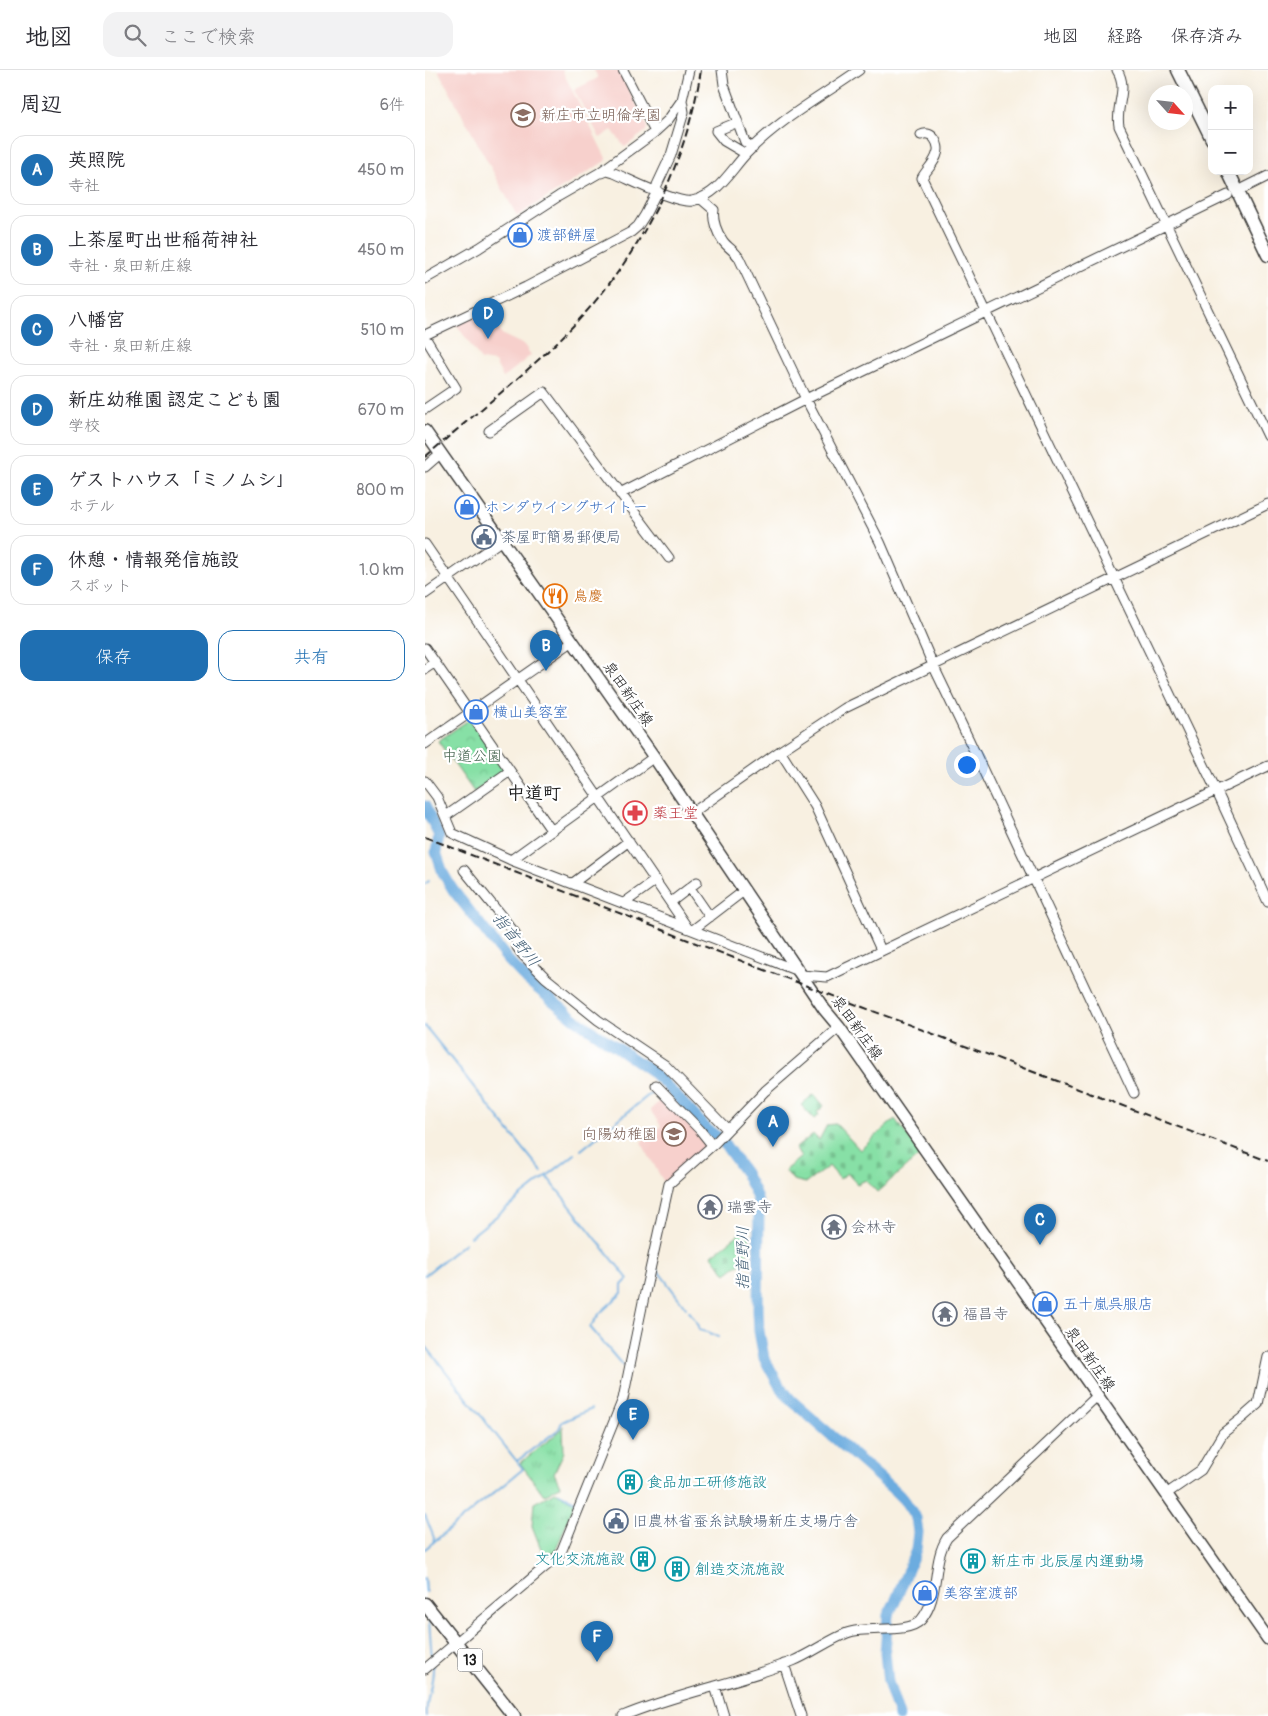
<!DOCTYPE html>
<html lang="ja">
<meta charset="utf-8">
<style>
body{margin:0;font-family:Pangolin,"Klee One",sans-serif;background:#f2f2f3;color:#2b2b33}
.controls{position:absolute;right:15px;top:15px;display:grid;overflow:hidden;border-radius:10px;box-shadow:0 5px 20px #0002}
.controls button{width:45px;height:45px;display:grid;place-items:center;padding:0;border:0;border-bottom:1px solid #e1e1e2;background:#fff;color:#2b2b33;font:25px sans-serif}
.compass{position:absolute;left:723px;top:15px;width:45px;height:45px;border-radius:50%;background:#fff;box-shadow:0 5px 20px #0002;rotate:117deg}
.you{position:absolute;left:541px;top:694px;width:18px;height:18px;margin:-12px;border:4px solid #fff;border-radius:50%;background:#1a73e8;box-shadow:0 0 0 8px #1a73e833}
.badge{display:grid;place-items:center;width:32px;height:32px;border-radius:50%;background:#1f6fb2;color:#fff;font-size:16px;font-weight:700}
.pin{position:absolute;translate:-50% -41px;filter:drop-shadow(0 1px 2px #0008)}
.pin::after{content:'';position:absolute;top:26px;width:18px;height:15px;background:inherit;clip-path:polygon(0 0,100% 0,50% 100%)}
.list{margin:0;padding:0;list-style:none}
h2{display:flex;justify-content:space-between;align-items:center;height:65px;margin:0;padding:0 20px;font-size:21px}
h2 small{font-size:16px;font-weight:400;color:#7c7c81}
.list li{display:grid;grid-template-columns:32px 1fr auto;gap:15px;align-items:center;box-sizing:border-box;height:70px;margin:0 10px 10px;padding:0 10px;border:1px solid #e1e1e2;border-radius:15px}
.list b{display:block;font-size:19px;white-space:nowrap}
.list p{margin:0;font-size:16px;white-space:nowrap;color:#7c7c81}
.list em{font-size:16px;font-style:normal;color:#7c7c81}
.actions{display:flex;gap:10px;padding:15px 20px}
.actions a{flex:1;padding:11px 0;border:1px solid #1f6fb2;border-radius:15px;text-align:center;font-size:18px;color:#1f6fb2}
.actions .main{background:#1f6fb2;color:#fff}
.icon{flex:none;width:28px;height:28px;fill:none;stroke:currentColor;stroke-width:2;stroke-linecap:round;stroke-linejoin:round}
.map{position:relative;flex:none;width:843px;height:1646px;overflow:hidden}
header{display:flex;align-items:center;gap:30px;box-sizing:border-box;height:70px;padding:0 25px;background:#fff;border-bottom:1px solid #e1e1e2}
header strong{font-size:24px}
nav{display:flex;gap:28px;margin-inline-start:auto;font-size:18px}
.search{width:350px;height:45px;background:#f2f2f3;display:flex;align-items:center;gap:12px;box-sizing:border-box;padding:0 18px;border-radius:15px;color:#7c7c81;font-size:19px}
main{display:flex}
aside{flex:1;background:#fff}
.map>svg:first-child{display:block}
.built{fill:#f7d0cc}
.grass{fill:url(#grass-tufts);stroke:#527e61}
.cemetery{fill:url(#cemetery-stones);stroke:#527e61}
.park{fill:url(#park-crowns);stroke:#527e61}
.lines{fill:none;stroke-linecap:round;stroke-linejoin:round}
.stream{stroke:#6cacdf;stroke-width:2}
.river{stroke:#6cacdf;stroke-width:11}
.minor-casing{stroke:#3d3c3a;stroke-width:11}
.major-casing{stroke:#3d3c3a;stroke-width:14}
.highway-casing{stroke:#3d3c3a;stroke-width:15}
.minor{stroke:#fff;stroke-width:9}
.major{stroke:#fff;stroke-width:11}
.highway{stroke:#fff;stroke-width:12}
.rail{stroke:#1c1c1c;stroke-width:2;stroke-dasharray:8 4;stroke-linecap:butt}
.labels{text-anchor:middle;dominant-baseline:central;stroke-width:4.5;stroke-linejoin:round;paint-order:stroke}
.shield{fill:#fff;stroke:#606060;stroke-width:1}
.shield-label{font-size:14px;font-weight:bold;fill:#1c1c1c}
.education-label{font-size:15px;fill:#785e54;stroke:#fff;text-anchor:start}
.shop-label{font-size:15px;fill:#366cbe;stroke:#fff;text-anchor:start}
.service-label{font-size:15px;fill:#4e5e75;stroke:#fff;text-anchor:start}
.food-label{font-size:15px;fill:#c56008;stroke:#fff;text-anchor:start}
.street-label{font-size:15px;fill:#1c1c1c;stroke:#fff}
.park-label{font-size:15px;fill:#41614c;stroke:#fff}
.health-label{font-size:15px;fill:#be3a42;stroke:#fff;text-anchor:start}
.worship-label{font-size:15px;fill:#5b616d;stroke:#fff;text-anchor:start}
.culture-label{font-size:15px;fill:#0d838f;stroke:#fff;text-anchor:start}
.water-label{font-size:16px;font-style:italic;fill:#405d74;stroke:#fff}
.quarter-label{font-size:18px;font-weight:bold;fill:#1c1c1c;stroke:#fff}
</style>
<header>
<strong>地図</strong>
<div class="search"><svg class="icon" aria-label="search" viewBox="0 0 24 24"><circle cx="10" cy="10" r="6"/><path d="M15 15l6 6"/></svg>ここで検索</div>
<nav><a>地図</a><a>経路</a><a>保存済み</a></nav>
</header>
<main>
<aside>
<h2>周辺<small>6件</small></h2>
<ul class="list">
<li><span class="badge">A</span><div><b>英照院</b><p>寺社</p></div><em>450 m</em></li>
<li><span class="badge">B</span><div><b>上茶屋町出世稲荷神社</b><p>寺社 · 泉田新庄線</p></div><em>450 m</em></li>
<li><span class="badge">C</span><div><b>八幡宮</b><p>寺社 · 泉田新庄線</p></div><em>510 m</em></li>
<li><span class="badge">D</span><div><b>新庄幼稚園 認定こども園</b><p>学校</p></div><em>670 m</em></li>
<li><span class="badge">E</span><div><b>ゲストハウス「ミノムシ」</b><p>ホテル</p></div><em>800 m</em></li>
<li><span class="badge">F</span><div><b>休憩・情報発信施設</b><p>スポット</p></div><em>1.0 km</em></li>
</ul>
<div class="actions"><a class="main">保存</a><a>共有</a></div>
</aside>
<div class="map">
<svg width="843" height="1646" viewBox="0 0 843 1646">
<defs>
<pattern id="grass-tufts" width="24" height="20" patternUnits="userSpaceOnUse" patternTransform="scale(1.25)"><rect width="24" height="20" fill="#87e0a6"/><path d="M3 7l-1-3M5 7V3M7 7l1-3M15 17l-1-3M17 17v-4M19 17l1-3" fill="none" stroke="#74c08e"/></pattern>
<pattern id="cemetery-stones" width="16" height="16" patternUnits="userSpaceOnUse" patternTransform="scale(1.25)"><rect width="16" height="16" fill="#87e0a6"/><path d="M2 7V4a2 2 0 0 1 4 0v3zM10 15v-3a2 2 0 0 1 4 0v3z" fill="#74c08e"/></pattern>
<pattern id="park-crowns" width="20" height="18" patternUnits="userSpaceOnUse" patternTransform="scale(1.25)"><rect width="20" height="18" fill="#87e0a6"/><path d="M2 6a3 3 0 1 1 6 0M12 15a3 3 0 1 1 6 0" fill="none" stroke="#74c08e"/></pattern>
</defs>
<rect width="100%" height="100%" fill="#fff"/>
<filter id="ink" filterUnits="userSpaceOnUse"><feTurbulence type="fractalNoise" baseFrequency=".02" numOctaves="2"/><feDisplacementMap in="SourceGraphic" scale="10" xChannelSelector="R" yChannelSelector="G"/><feConvolveMatrix kernelMatrix="1 2 1 2 8 2 1 2 1" color-interpolation-filters="sRGB"/></filter>
<filter id="wash" filterUnits="userSpaceOnUse"><feTurbulence type="fractalNoise" baseFrequency=".0096" numOctaves="4" result="noise"/><feDisplacementMap in="SourceGraphic" scale="20" xChannelSelector="R" yChannelSelector="G"/><feGaussianBlur stdDeviation="1.12" result="paint"/><feColorMatrix in="noise" values="0 0 0 0 0 0 0 0 0 0 0 0 0 0 0 0 0 1.4 0 .05"/><feComposite in="paint" operator="in"/></filter>
<g filter="url(#wash)">
<rect width="100%" height="100%" fill="#f8f0e1"/>
<path class="built" d="M 13,0 L 137,0 L 182,90 L 92,146 Z
M 169,0 L 194,0 L 222,56 L 221,61 L 200,77 L 187,60 L 175,68 L 149,20 L 173,8 Z
M 64,239 L 68,254 L 78,265 L 99,275 L 106,285 L 78,308 L 70,292 L 56,290 L 31,254 Z
M 238,1028 L 262,1051 L 282,1078 L 241,1116 L 216,1072 L 236,1056 L 225,1040 Z"/>
<path class="grass" d="M 138,1356 L 139,1382 L 129,1403 L 135,1416 L 119,1425 L 95,1393 L 135,1361 Z
M 130,1422 L 150,1432 L 130,1482 L 120,1489 L 107,1456 L 109,1433 Z"/>
<path class="cemetery" d="M 389,1024 L 399,1036 L 392,1042 L 394,1045 L 389,1049 L 376,1035 Z
M 470,1049 L 496,1084 L 452,1122 L 441,1110 L 432,1114 L 422,1103 L 415,1109 L 404,1096 L 381,1113 L 368,1110 L 360,1100 L 376,1087 L 371,1078 L 388,1064 L 394,1070 L 402,1055 L 411,1054 L 435,1080 Z
M 319,1160 L 326,1169 L 317,1177 L 324,1186 L 301,1204 L 287,1185 Z"/>
<path class="park" d="M 45,649 L 81,700 L 49,722 L 13,671 Z"/>
<g class="lines">
<path class="stream" d="M 0,814 L 4,811
M 0,956 L 117,1102
M 156,1080 L 230,1020
M 123,1108 L 203,1209 L 197,1215 L 197,1223 L 175,1243 L 165,1257 L 198,1296
M 45,1167 L 150,1084
M 231,1198 L 261,1238
M 0,1205 L 40,1173
M 264,1241 L 274,1256 L 274,1260 L 283,1262 L 293,1267
M 0,1275 L 98,1399 L 0,1479
M 92,1391 L 134,1359 L 137,1352 L 166,1339
M 134,1423 L 152,1432
M 0,1445 L 9,1468 L 8,1473
M 0,1508 L 1,1522
M 4,1551 L 7,1589
M 2,1646 C 0,1628 9,1614 8,1596"/>
<path class="river" d="M 0,736 L 14,766 L 11,782 L 18,803 L 28,820 L 83,890 L 102,910 L 150,949 L 225,1000 L 241,1015 L 283,1060 L 296,1069 L 320,1103 L 330,1123 L 334,1136 L 333,1240 L 334,1261 L 339,1288 L 354,1315 L 366,1330 L 470,1421 L 480,1431 L 491,1448 L 493,1462 L 491,1480 L 470,1532 L 463,1545 L 460,1582 L 463,1612 L 474,1646"/>
</g>
</g>
<g filter="url(#ink)">
<g class="lines">
<g class="minor-casing">
<path id="minor" d="M 198,0 L 230,62
M 297,0 L 299,15 L 320,72 L 328,78
M 692,0 C 704,19 690,35 694,56 L 843,366
M 313,52 L 291,61 L 299,71 L 321,84
M 496,65 C 507,59 516,75 512,84 C 510,93 501,100 497,108 L 791,720 L 843,832
M 177,103 L 182,101 L 189,103 C 206,110 252,134 267,131 C 293,125 305,101 321,84 C 353,50 396,27 434,0
M 819,118 L 843,106
M 275,128 L 289,140 C 287,150 292,163 298,171 C 303,178 310,181 314,188 L 381,329 L 455,472 L 508,595 L 544,670 L 709,1023
M 0,209 L 54,178 L 134,126 L 174,103 L 230,62 L 243,50 L 257,30 L 264,0
M 0,265 L 101,217 L 206,162 L 213,156 L 220,145 L 232,121 L 232,115 L 246,85 L 259,42 L 257,30
M 0,267 L 31,318 L 0,339
M 64,361 L 119,322 L 244,488
M 0,397 L 16,383
M 195,424 L 381,329 L 803,125
M 0,474 L 262,857
M 0,524 L 77,470
M 0,578 L 126,760
M 0,599 L 9,593
M 0,674 L 148,571
M 355,681 L 390,736 L 456,880
M 0,711 L 12,727 L 27,763 L 86,790 L 373,901
M 267,743 L 355,681 L 420,638 L 843,434
M 21,746 L 85,701
M 86,790 L 229,687
M 39,800 L 90,863 L 92,877 L 97,884 L 121,908 L 173,950 L 240,995 L 302,1059
M 148,813 L 204,771
M 265,818 L 285,847
M 246,832 L 272,812
M 199,833 L 231,810
M 269,859 L 320,820
M 376,905 L 402,907 L 843,696
M 231,1015 L 275,1060 L 287,1075
M 741,1424 L 776,1400 L 798,1363 L 817,1348 L 833,1334 L 843,1287
M 359,1594 L 376,1646
M 0,1599 L 133,1486 L 137,1480 L 198,1329 L 219,1227 L 244,1114 L 289,1074 L 340,1021 L 414,957
M 290,1616 L 299,1646
M 198,1646 C 253,1623 313,1613 368,1591 C 387,1583 404,1570 422,1563 C 442,1555 482,1565 496,1550 C 516,1526 506,1493 522,1468 L 672,1326"/>
</g>
<g class="major-casing">
<path id="major" d="M 0,361 L 229,687 L 399,939 L 414,957 L 843,1569"/>
</g>
<g class="highway-casing">
<path id="highway" d="M 753,0 L 787,69
M 803,101 L 843,185
M 0,1534 L 89,1646"/>
</g>
<use href="#minor" class="minor"/>
<use href="#major" class="major"/>
<use href="#highway" class="highway"/>
<path class="rail" d="M 0,387 C 49,344 102,304 147,257 C 215,187 261,96 276,0
M 0,767 L 332,897 L 843,1091"/>
</g>
</g>
<defs>
<g id="school-ring" transform="scale(1.25)"><circle r="9.5" fill="#fff" stroke="#8d6e63" stroke-width="1.5"/><path d="M0-5L7-2L0 1L-7-2ZM-4 1L0 2.5L4 1V4Q0 6-4 4Z" fill="#8d6e63"/></g>
<g id="shop-ring" transform="scale(1.25)"><circle r="9.5" fill="#fff" stroke="#3f7fe0" stroke-width="1.5"/><path d="M-5-2.5h2.3a2.7 3.5 0 0 1 5.4 0H5L5.5 6h-11ZM-1.5-2.5h3a1.5 2.3 0 0 0-3 0Z" fill="#3f7fe0"/></g>
<g id="civic-ring" transform="scale(1.25)"><circle r="9.5" fill="#fff" stroke="#5c6f8a" stroke-width="1.5"/><path d="M-.6-6.5H3V-4.5H.6V-3L4-1V1h2V6H-6V1h2V-1L-.6-3ZM-1.2 2.5V6h2.4V2.5Z" fill="#5c6f8a"/></g>
<g id="restaurant-ring" transform="scale(1.25)"><circle r="9.5" fill="#fff" stroke="#e8710a" stroke-width="1.5"/><path d="M-5-6h1v4h1v-4h1v4h1v-4h1v5L-1.5 .5V6h-2V.5L-5-1ZM5-6V6H3V1.5H1.5Q1.5-4 5-6Z" fill="#e8710a"/></g>
<g id="pharmacy-ring" transform="scale(1.25)"><circle r="9.5" fill="#fff" stroke="#e0444e" stroke-width="1.5"/><path d="M-2-6h4v4h4v4h-4v4h-4v-4h-4v-4h4Z" fill="#e0444e"/></g>
<g id="temple-ring" transform="scale(1.25)"><circle r="9.5" fill="#fff" stroke="#6b7280" stroke-width="1.5"/><path d="M0-6L5-2H3V0L6.5 2.5H4V6H1.5V3h-3V6H-4V2.5H-6.5L-3 0V-2H-5Z" fill="#6b7280"/></g>
<g id="building-ring" transform="scale(1.25)"><circle r="9.5" fill="#fff" stroke="#0f9aa8" stroke-width="1.5"/><path d="M-4-6H4V6H1V3H-1V6H-4ZM-2.5-4.3h1.7v1.8h-1.7ZM.8-4.3h1.7v1.8H.8ZM-2.5-1h1.7V.8h-1.7ZM.8-1h1.7V.8H.8Z" fill="#0f9aa8"/></g>
</defs>
<g fill-rule="evenodd">
<use href="#school-ring" x="98" y="45"/>
<use href="#shop-ring" x="95" y="165"/>
<use href="#shop-ring" x="42" y="437"/>
<use href="#civic-ring" x="59" y="467"/>
<use href="#restaurant-ring" x="130" y="526"/>
<use href="#shop-ring" x="51" y="642"/>
<use href="#pharmacy-ring" x="210" y="743"/>
<use href="#school-ring" x="249" y="1064"/>
<use href="#temple-ring" x="285" y="1137"/>
<use href="#temple-ring" x="409" y="1157"/>
<use href="#shop-ring" x="620" y="1234"/>
<use href="#temple-ring" x="520" y="1244"/>
<use href="#building-ring" x="205" y="1412"/>
<use href="#civic-ring" x="191" y="1451"/>
<use href="#building-ring" x="218" y="1489"/>
<use href="#building-ring" x="548" y="1491"/>
<use href="#building-ring" x="252" y="1499"/>
<use href="#shop-ring" x="500" y="1523"/>
</g>
<g class="labels">
<rect class="shield" x="32.5" y="1578.5" width="25" height="23" rx="4"/>
<g class="shield-label">
<text x="45" y="1590">13</text>
</g>
<g class="education-label">
<text x="116" y="45">新庄市立明倫学園</text>
<text x="232" y="1064" text-anchor="end">向陽幼稚園</text>
</g>
<g class="shop-label">
<text x="112" y="165">渡部餅屋</text>
<text x="60" y="437">ホンダウイングサイトー</text>
<text x="68" y="642">横山美容室</text>
<text x="638" y="1234">五十嵐呉服店</text>
<text x="518" y="1523">美容室渡部</text>
</g>
<g class="service-label">
<text x="76" y="467">茶屋町簡易郵便局</text>
<text x="208" y="1451">旧農林省蚕糸試験場新庄支場庁舎</text>
</g>
<g class="food-label">
<text x="148" y="526">鳥慶</text>
</g>
<g class="street-label">
<text transform="translate(203 624) rotate(55)">泉田新庄線</text>
<text transform="translate(432 958) rotate(54)">泉田新庄線</text>
<text transform="translate(665 1289) rotate(55)">泉田新庄線</text>
</g>
<g class="park-label">
<text x="47" y="686">中道公園</text>
</g>
<g class="health-label">
<text x="228" y="743">薬王堂</text>
</g>
<g class="worship-label">
<text x="302" y="1137">瑞雲寺</text>
<text x="426" y="1157">会林寺</text>
<text x="538" y="1244">福昌寺</text>
</g>
<g class="culture-label">
<text x="222" y="1412">食品加工研修施設</text>
<text x="200" y="1489" text-anchor="end">文化交流施設</text>
<text x="566" y="1491">新庄市 北辰屋内運動場</text>
<text x="270" y="1499">創造交流施設</text>
</g>
<g class="water-label">
<text transform="translate(91 870) rotate(51)">指首野川</text>
<text transform="translate(318 1188) rotate(-90)">指首野川</text>
</g>
<g class="quarter-label">
<text x="109" y="723">中道町</text>
</g>
</g>
</svg>
<div class="controls">
<button>+</button>
<button>−</button>
</div>
<svg class="compass" viewBox="-18 -18 36 36"><path d="M0-13l5 13h-10z" fill="#e53935"/><path d="M0 13l5-13h-10z" fill="#7c7c81"/></svg>
<div class="you"></div>
<div class="pin badge" style="left:348px;top:1077px">A</div>
<div class="pin badge" style="left:121px;top:601px">B</div>
<div class="pin badge" style="left:615px;top:1175px">C</div>
<div class="pin badge" style="left:63px;top:269px">D</div>
<div class="pin badge" style="left:208px;top:1370px">E</div>
<div class="pin badge" style="left:172px;top:1592px">F</div>
</div>
</main>
